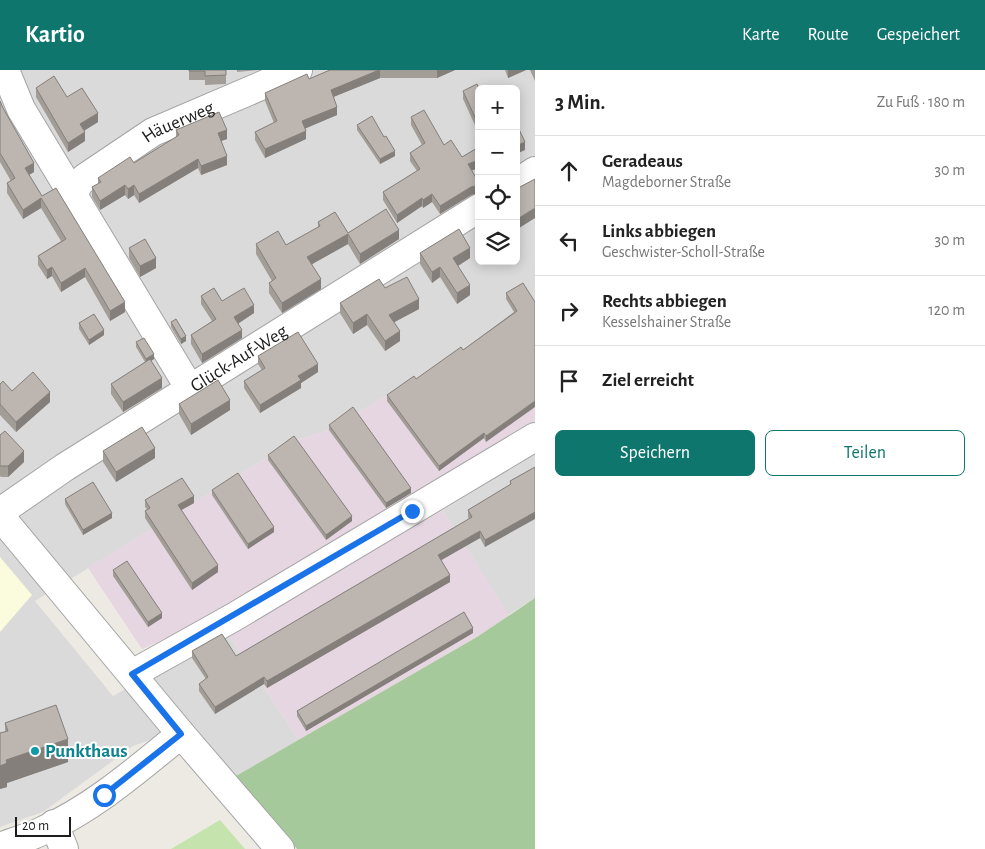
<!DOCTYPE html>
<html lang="de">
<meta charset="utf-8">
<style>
body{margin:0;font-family:"Alegreya Sans",sans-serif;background:#f2f2f2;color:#222}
.controls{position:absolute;right:15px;top:15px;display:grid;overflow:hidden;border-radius:8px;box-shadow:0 2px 12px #0003}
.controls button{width:45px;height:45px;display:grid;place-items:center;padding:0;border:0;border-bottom:1px solid #e0e0e0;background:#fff;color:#222;font:25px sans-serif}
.scale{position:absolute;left:15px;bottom:12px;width:56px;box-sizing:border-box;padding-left:5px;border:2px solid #1d1d1d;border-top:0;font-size:14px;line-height:18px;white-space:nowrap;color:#1d1d1d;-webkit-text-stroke:4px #fff;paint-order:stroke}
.stop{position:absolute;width:15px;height:15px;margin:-11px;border:4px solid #1a73e8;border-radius:50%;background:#fff}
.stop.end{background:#1a73e8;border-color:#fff;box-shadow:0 1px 5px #0008}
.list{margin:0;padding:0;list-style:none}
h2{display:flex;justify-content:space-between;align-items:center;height:65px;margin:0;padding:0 20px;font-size:21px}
h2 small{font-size:16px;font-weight:400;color:#767676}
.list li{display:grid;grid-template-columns:32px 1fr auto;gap:15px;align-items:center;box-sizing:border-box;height:70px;padding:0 20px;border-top:1px solid #e0e0e0}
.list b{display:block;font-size:19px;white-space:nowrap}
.list p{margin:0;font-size:16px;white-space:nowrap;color:#767676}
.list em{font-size:16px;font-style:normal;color:#767676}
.actions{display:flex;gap:10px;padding:15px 20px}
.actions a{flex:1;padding:11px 0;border:1px solid #0f766e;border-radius:8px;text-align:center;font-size:18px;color:#0f766e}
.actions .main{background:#0f766e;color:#fff}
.icon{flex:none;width:28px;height:28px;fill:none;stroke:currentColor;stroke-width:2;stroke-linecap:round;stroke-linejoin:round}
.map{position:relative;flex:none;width:535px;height:779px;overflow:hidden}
header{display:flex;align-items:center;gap:30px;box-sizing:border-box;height:70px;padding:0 25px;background:#0f766e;color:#fff}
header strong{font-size:24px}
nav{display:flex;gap:28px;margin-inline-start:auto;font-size:18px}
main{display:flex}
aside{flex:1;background:#fff}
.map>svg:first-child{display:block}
.residential{fill:#dbdada;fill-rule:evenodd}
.industrial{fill:#e6d6e2}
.education{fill:#fafcdd}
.grass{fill:#c5e3ad}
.forest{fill:#a6c99b}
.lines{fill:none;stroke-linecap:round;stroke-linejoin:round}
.minor-casing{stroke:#a4a4a4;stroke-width:30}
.minor{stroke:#fff;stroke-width:28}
.wall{fill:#a39d97}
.shaded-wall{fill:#847f7b}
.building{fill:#bdb6b0;stroke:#847f7b}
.route{stroke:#1a73e8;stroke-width:6}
.culture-dot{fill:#0f9aa8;stroke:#fff;stroke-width:2}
.labels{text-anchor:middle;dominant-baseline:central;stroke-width:4;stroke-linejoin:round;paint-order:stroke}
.street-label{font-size:19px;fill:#1d1d1d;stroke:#fff}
.culture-label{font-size:19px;font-weight:bold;fill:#0d838f;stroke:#fff;text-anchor:start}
</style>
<header>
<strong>Kartio</strong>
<nav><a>Karte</a><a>Route</a><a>Gespeichert</a></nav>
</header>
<main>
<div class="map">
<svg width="535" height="779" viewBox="0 0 535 779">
<rect width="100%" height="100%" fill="#edeae3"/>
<path class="residential" d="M 0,0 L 535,0 L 535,237 L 329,360 L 294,371 L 35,531 L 113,626 L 227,562 L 299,670 L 236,706 L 193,655 L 133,676 L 43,742 L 0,757 ZM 479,19 L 516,19 L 516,191 L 479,191 Z
M 535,384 L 535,528 L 508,545 L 443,440 Z"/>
<path class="industrial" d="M 535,237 L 535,352 L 217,545 L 142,579 L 88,498 L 294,371 L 329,360 Z
M 443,440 L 509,545 L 477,567 L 299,670 L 227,562 Z"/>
<path class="education" d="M 0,487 L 32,525 L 0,562 Z"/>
<path class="grass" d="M 220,750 L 245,779 L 171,779 Z"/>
<path class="forest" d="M 535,528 L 535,779 L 297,779 L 236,706 L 477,567 Z"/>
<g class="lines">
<g class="minor-casing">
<g id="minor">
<path d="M 5,0 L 21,39 L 190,319"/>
<path d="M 516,113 L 535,101"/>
<path id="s1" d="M 74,125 L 78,114 L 86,107 L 153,62 L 298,0"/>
<path id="s2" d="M 0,442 L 65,397 L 479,138"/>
<path d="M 0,446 L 181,664 L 280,779"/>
<path d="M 132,604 L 234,547 L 535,367"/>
<path d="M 54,754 L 64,779"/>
<path d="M 0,777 C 13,772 27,768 40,762 C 92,739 137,700 181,664"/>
</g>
</g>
<use href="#minor" class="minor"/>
</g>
<path class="wall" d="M 189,0 L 226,0 L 226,14 L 205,15 L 205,10 L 189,10 Z
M 237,0 L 258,0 L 237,2 Z
M 330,0 L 455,0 L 437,8 L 380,8 L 333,27 L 337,45 L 305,58 L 306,69 L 265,88 L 255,70 L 255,62 L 274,53 L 265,31 L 265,23 L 309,9 Z
M 505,0 L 526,0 L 508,8 Z
M 530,0 L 535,0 L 535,11 Z
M 36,18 L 67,27 L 98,52 L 84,61 L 85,71 L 68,82 L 36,27 Z
M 479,19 L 479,64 L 463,29 L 463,21 Z
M 0,31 L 34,102 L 29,105 L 42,126 L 125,242 L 110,251 L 85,207 L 61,222 L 52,206 L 47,209 L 38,195 L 38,186 L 61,171 L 41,138 L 23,149 L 7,123 L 7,113 L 11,111 L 0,92 Z
M 411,47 L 444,75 L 462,87 L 479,77 L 479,98 L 471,100 L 471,125 L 440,144 L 432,132 L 423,138 L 422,136 L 397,153 L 383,130 L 383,122 L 417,101 L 410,91 L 410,83 L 422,75 L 411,55 Z
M 357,55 L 395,86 L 380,94 L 357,60 Z
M 176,60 L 227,69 L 221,71 L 227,95 L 201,105 L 198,98 L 139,133 L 134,125 L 128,129 L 125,125 L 100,140 L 92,127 L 92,117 L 98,114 L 98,108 L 134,93 L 176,67 Z
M 318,152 L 348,163 L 399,169 L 360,194 L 348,174 L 312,194 L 321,219 L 282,243 L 269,223 L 269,213 L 272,211 L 256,184 L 256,174 L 286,175 L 318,158 Z
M 129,178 L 156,198 L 140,207 L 129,188 Z
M 420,183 L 470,188 L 458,196 L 470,225 L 457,234 L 440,207 L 432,213 L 420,194 Z
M 523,213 L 486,372 L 484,368 L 439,401 L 387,331 L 387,325 L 416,309 L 463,280 L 514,242 L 506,229 L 506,223 Z
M 385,218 L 419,239 L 394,252 L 400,271 L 385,281 L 367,255 L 353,264 L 340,243 L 340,233 Z
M 201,226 L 222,231 L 254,243 L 238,254 L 242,268 L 202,293 L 191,274 L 191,265 L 212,251 L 201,234 Z
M 171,252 L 186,271 L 181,274 L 171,257 Z
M 79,253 L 104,265 L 89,275 L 79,259 Z
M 136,272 L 154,289 L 151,291 L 162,318 L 123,342 L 111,324 L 111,314 L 145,292 L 136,277 Z
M 258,286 L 318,302 L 301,313 L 301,318 L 260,343 L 244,318 L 244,311 L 262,300 L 258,294 Z
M 0,314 L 12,321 L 50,332 L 16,362 L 0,345 Z
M 179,334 L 230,340 L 191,365 L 179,344 Z
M 329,355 L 411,423 L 386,438 L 329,360 Z
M 0,365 L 24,392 L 8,407 L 1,407 L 0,406 Z
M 103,381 L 155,388 L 116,412 L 103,392 Z
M 268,385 L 352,451 L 326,470 L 268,390 Z
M 535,397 L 485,477 L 480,468 L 441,490 L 450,512 L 267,618 L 264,614 L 215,644 L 199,621 L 199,614 L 206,609 L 192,588 L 192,581 L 236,586 L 469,449 L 468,447 L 468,440 L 510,415 L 510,411 Z
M 212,420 L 274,462 L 248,479 L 212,425 Z
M 65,429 L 112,448 L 83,465 L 65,434 Z
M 145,430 L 194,433 L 181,440 L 218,502 L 192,520 L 145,448 L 145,441 L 147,439 L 145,437 Z
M 113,500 L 162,548 L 148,557 L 113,506 Z
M 473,563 L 306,661 L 297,646 L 297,641 Z
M 5,653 L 68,692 L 7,713 L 7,717 L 0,719 L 0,663 L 5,662 Z"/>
<path class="shaded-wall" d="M 379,0 L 380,0 L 380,8 L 331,28 L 331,20 Z
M 437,0 L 455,0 L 437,8 Z
M 508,0 L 526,0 L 508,8 Z
M 337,37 L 337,45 L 302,60 L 302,51 Z
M 98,43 L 98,52 L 80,63 L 80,54 Z
M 227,60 L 227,69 L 218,72 L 218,63 Z
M 306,61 L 306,69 L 265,88 L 265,79 Z
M 85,62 L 85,71 L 68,82 L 68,73 Z
M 525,72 L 525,80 L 516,84 L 516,76 Z
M 395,81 L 395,86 L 380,94 L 380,89 Z
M 227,86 L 227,95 L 201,105 L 201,96 Z
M 198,89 L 198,98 L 139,133 L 139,124 Z
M 479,90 L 479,98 L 468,102 L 468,94 Z
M 34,93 L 34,102 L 25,107 L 25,98 Z
M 125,115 L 125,125 L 100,140 L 100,131 Z
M 134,115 L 134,125 L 128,129 L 128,119 Z
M 479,115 L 479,123 L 471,125 L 440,144 L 440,136 L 471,117 Z
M 432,124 L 432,132 L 423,138 L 423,130 Z
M 41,128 L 41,138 L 23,149 L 23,140 Z
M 422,128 L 422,136 L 397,153 L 397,145 Z
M 535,138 L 535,148 L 516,160 L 516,150 Z
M 399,160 L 399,169 L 360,194 L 360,184 Z
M 348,164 L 348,174 L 307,197 L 307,187 Z
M 470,178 L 470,188 L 453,199 L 453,188 Z
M 156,188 L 156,198 L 140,207 L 140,196 Z
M 52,197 L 52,206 L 47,209 L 47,200 Z
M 440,197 L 440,207 L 432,213 L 432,202 Z
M 85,198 L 85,207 L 61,222 L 61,213 Z
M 321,209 L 321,219 L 282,243 L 282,233 Z
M 470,215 L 470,225 L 457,234 L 457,223 Z
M 419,229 L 419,239 L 389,255 L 389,245 Z
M 125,232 L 125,242 L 110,251 L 110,241 Z
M 254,235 L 254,243 L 234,256 L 234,247 Z
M 367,244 L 367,255 L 353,264 L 353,253 Z
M 104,260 L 104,265 L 89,275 L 89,270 Z
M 242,260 L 242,268 L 202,293 L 202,284 Z
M 400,261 L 400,271 L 385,281 L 385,271 Z
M 186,266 L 186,271 L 181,274 L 181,269 Z
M 154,284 L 154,289 L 146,294 L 146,289 Z
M 318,294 L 318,302 L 301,313 L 301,318 L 260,343 L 260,335 L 298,306 Z
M 162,308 L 162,318 L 123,342 L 123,332 Z
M 50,322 L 50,332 L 16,362 L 16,352 Z
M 230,330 L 230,340 L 191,365 L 191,354 Z
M 535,331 L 535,337 L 486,372 L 486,366 Z
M 484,363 L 484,368 L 439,401 L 439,396 Z
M 155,378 L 155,388 L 116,412 L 116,402 Z
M 24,381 L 24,392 L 8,407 L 8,396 Z
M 411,418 L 411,423 L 386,438 L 386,433 Z
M 194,426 L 194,433 L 178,442 L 178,435 Z
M 535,442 L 535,449 L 485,477 L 485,470 Z
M 112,443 L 112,448 L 83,465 L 83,460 Z
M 352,446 L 352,451 L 326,470 L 326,465 Z
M 274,457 L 274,462 L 248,479 L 248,474 Z
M 480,461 L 480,468 L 438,492 L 438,485 Z
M 218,495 L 218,502 L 192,520 L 192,513 Z
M 450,505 L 450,512 L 267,618 L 267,611 Z
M 162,543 L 162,548 L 148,557 L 148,552 Z
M 473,558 L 473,563 L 306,661 L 306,656 Z
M 264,607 L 264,614 L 215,644 L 215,637 Z
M 68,669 L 68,692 L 7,713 L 7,717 L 0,719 L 0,696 L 6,690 Z"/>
<path class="building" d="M 189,0 L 226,0 L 226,5 L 205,6 L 205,1 L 189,1 Z
M 330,0 L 379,0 L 331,20 L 337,37 L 302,51 L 306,61 L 265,79 L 255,62 L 277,51 L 265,23 L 307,4 L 309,9 Z
M 54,6 L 67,27 L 82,18 L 98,43 L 80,54 L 85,62 L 68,73 L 36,18 Z
M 477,14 L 479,19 L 479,56 L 463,21 Z
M 0,31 L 3,38 L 34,93 L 25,98 L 42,126 L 56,118 L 125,232 L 110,241 L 85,198 L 61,213 L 52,197 L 47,200 L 38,186 L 66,169 L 41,128 L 23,140 L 7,113 L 15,108 L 0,83 Z
M 424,40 L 444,75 L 451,70 L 462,87 L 479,77 L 479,90 L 468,94 L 479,113 L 479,115 L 471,117 L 440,136 L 432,124 L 423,130 L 422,128 L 397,145 L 383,122 L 420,99 L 410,83 L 425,73 L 411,47 Z
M 219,42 L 227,60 L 218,63 L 227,86 L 201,96 L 198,89 L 139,124 L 134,115 L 128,119 L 125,115 L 100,131 L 92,117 L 101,112 L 98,108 L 130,87 L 134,93 L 179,65 L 176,60 Z
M 372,46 L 384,67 L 386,66 L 395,81 L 380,89 L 357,55 Z
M 516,53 L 525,72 L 516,76 Z
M 535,109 L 535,138 L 516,150 L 516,119 Z
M 386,139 L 399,160 L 360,184 L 348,164 L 307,187 L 321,209 L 282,233 L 269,213 L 276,208 L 256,174 L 278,161 L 286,175 L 320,156 L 318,152 L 335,142 L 348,163 Z
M 459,159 L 470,178 L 453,188 L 470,215 L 457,223 L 440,197 L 432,202 L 420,183 Z
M 145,169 L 156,188 L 140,196 L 129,178 Z
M 407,207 L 419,229 L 389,245 L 400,261 L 385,271 L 367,244 L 353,253 L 340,233 L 379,209 L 385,218 Z
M 523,213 L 535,232 L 535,331 L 486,366 L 484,363 L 439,396 L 387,325 L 414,306 L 416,309 L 461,277 L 463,280 L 517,241 L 506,223 Z
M 214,218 L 222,231 L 244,218 L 254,235 L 234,247 L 242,260 L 202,284 L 191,265 L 216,249 L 201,226 Z
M 94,244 L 104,260 L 89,270 L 79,253 Z
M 176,249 L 186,266 L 181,269 L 171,252 Z
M 298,262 L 318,294 L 298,306 L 301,310 L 260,335 L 244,311 L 265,298 L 258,286 Z
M 144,268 L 154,284 L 146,289 L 136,272 Z
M 150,289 L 162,308 L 123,332 L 111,314 Z
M 33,302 L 50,322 L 16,352 L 0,334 L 0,314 L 3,311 L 12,321 Z
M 218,310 L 230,330 L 191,354 L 179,334 Z
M 353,337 L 411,418 L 386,433 L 329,355 Z
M 142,357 L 155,378 L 116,402 L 103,381 Z
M 5,361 L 24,381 L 8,396 L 0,396 L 0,365 Z
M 294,366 L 352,446 L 326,465 L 268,385 Z
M 535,397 L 535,442 L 485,470 L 480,461 L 438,485 L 450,505 L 267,611 L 264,607 L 215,637 L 199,614 L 208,607 L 192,581 L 222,564 L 236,586 L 472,447 L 468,440 L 511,414 L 510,411 Z
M 238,403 L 274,457 L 248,474 L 212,420 Z
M 182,408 L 194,426 L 178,435 L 218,495 L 192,513 L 145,441 L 150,438 L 145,430 Z
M 93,412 L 112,443 L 83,460 L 65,429 Z
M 127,491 L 162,543 L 148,552 L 113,500 Z
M 464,542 L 473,558 L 306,656 L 297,641 Z
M 56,635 L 68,669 L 6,690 L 7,693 L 0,696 L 0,663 L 8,661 L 5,653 Z"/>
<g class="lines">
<path class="route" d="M 104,725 L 181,664 L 132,604 L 412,441"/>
</g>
<circle class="culture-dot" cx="35" cy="681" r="5"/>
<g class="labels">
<g class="street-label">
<text stroke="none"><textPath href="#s1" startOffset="130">Häuerweg</textPath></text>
<text stroke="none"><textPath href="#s2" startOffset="284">Glück-Auf-Weg</textPath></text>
</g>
<g class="culture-label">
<text x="45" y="681">Punkthaus</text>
</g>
</g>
</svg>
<div class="controls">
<button>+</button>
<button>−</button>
<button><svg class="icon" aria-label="locate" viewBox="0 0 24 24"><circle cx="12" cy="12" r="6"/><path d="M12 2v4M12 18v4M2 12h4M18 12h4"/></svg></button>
<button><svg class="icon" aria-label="layers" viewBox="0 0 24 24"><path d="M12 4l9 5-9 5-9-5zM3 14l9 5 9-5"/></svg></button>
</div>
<div class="scale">20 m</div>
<div class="stop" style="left:104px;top:725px"></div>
<div class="stop end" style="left:412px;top:441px"></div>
</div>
<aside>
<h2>3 Min.<small>Zu Fuß · 180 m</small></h2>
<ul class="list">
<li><svg class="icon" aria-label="ahead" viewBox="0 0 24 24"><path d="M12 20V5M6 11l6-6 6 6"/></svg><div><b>Geradeaus</b><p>Magdeborner Straße</p></div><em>30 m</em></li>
<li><svg class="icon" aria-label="left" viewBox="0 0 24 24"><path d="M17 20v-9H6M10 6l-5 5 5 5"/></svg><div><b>Links abbiegen</b><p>Geschwister-Scholl-Straße</p></div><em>30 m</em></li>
<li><svg class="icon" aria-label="right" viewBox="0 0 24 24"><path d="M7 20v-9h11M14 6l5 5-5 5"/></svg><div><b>Rechts abbiegen</b><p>Kesselshainer Straße</p></div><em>120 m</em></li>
<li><svg class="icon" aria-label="arrive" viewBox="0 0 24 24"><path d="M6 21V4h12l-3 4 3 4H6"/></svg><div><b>Ziel erreicht</b></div></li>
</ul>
<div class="actions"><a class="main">Speichern</a><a>Teilen</a></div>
</aside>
</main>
